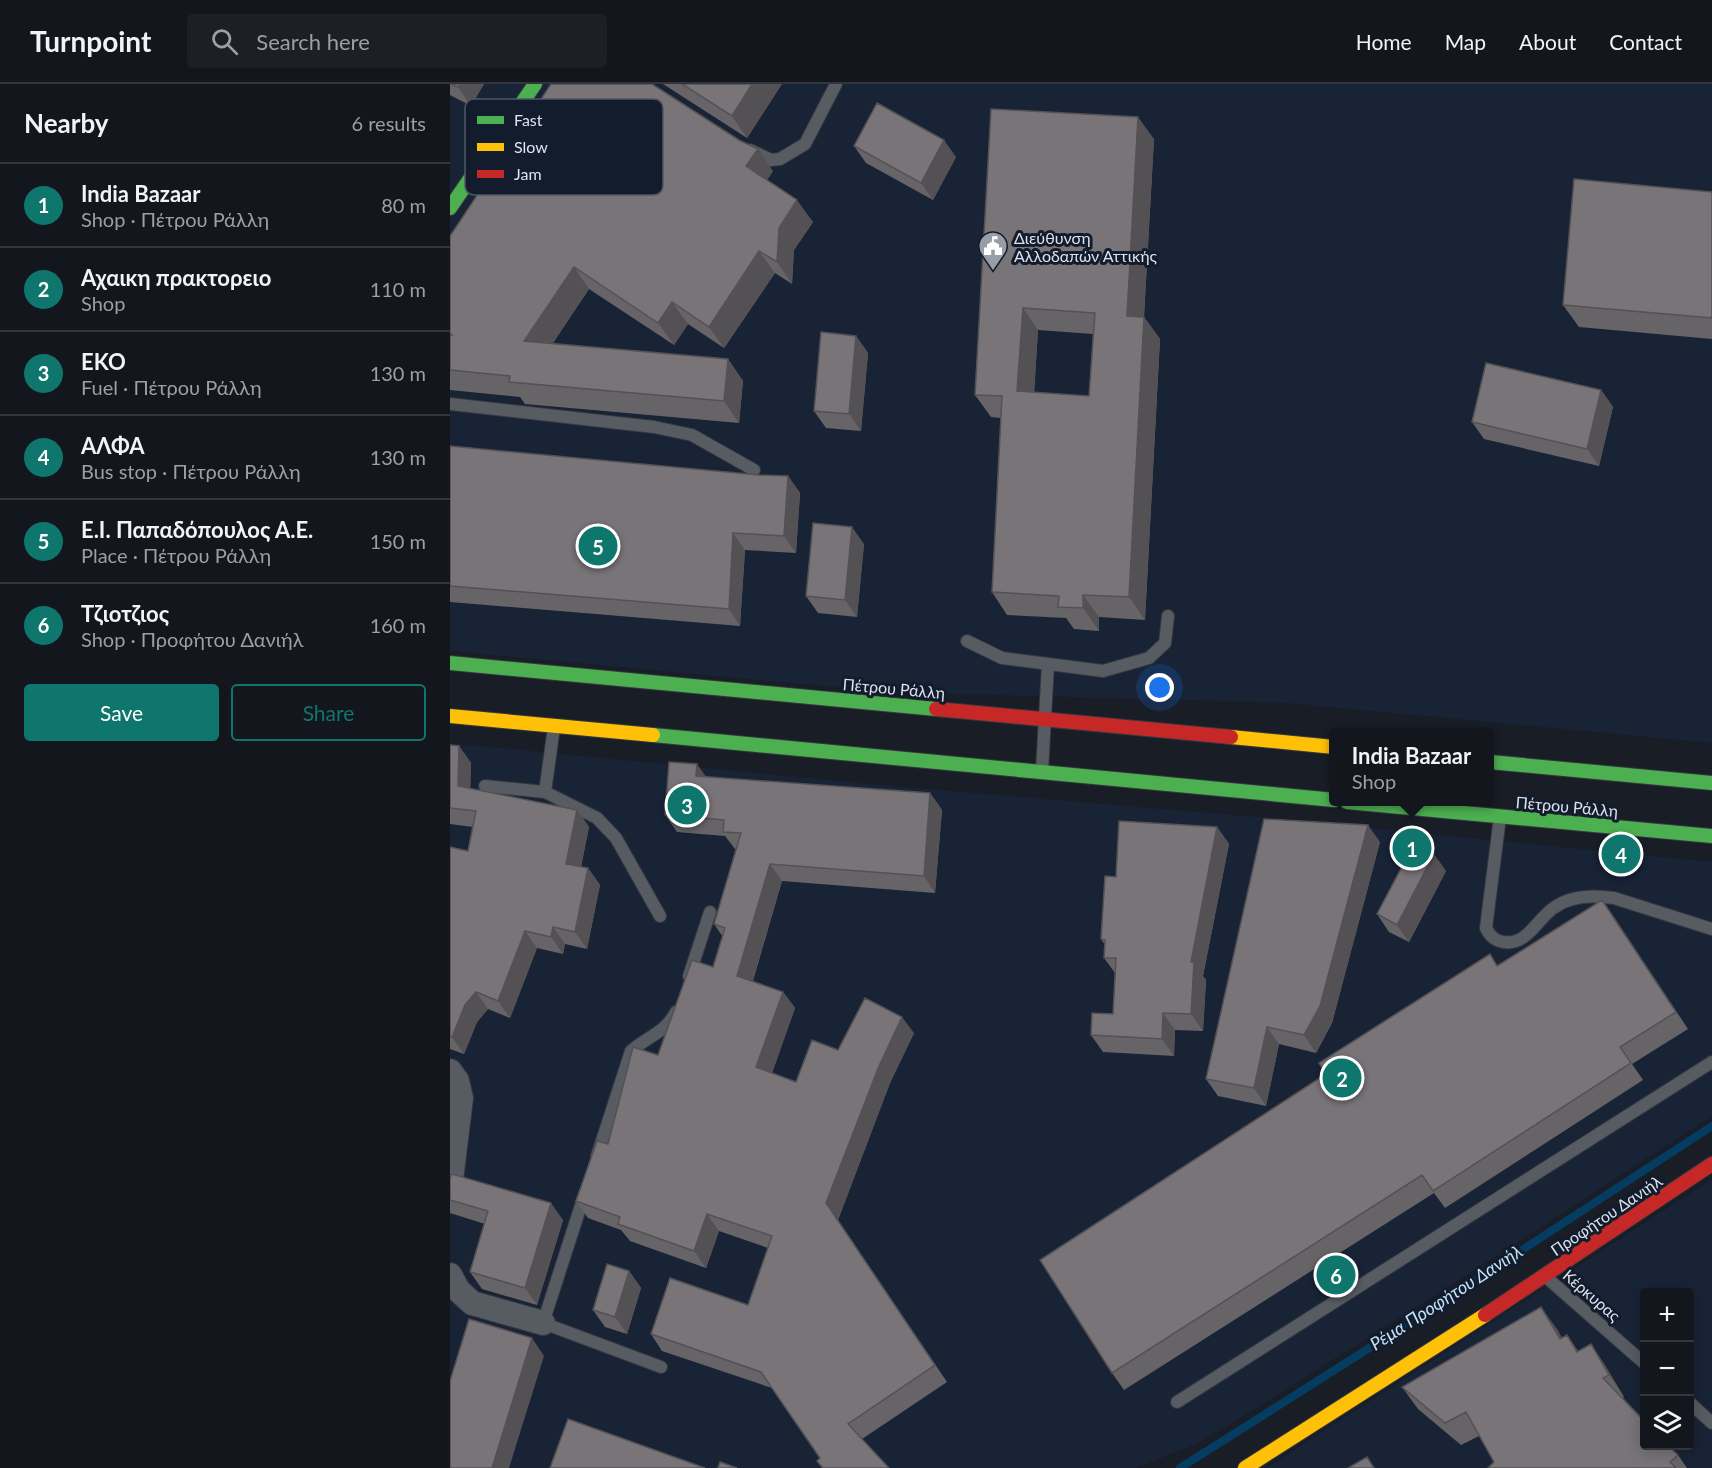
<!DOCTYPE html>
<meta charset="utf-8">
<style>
body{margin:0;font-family:Lato,sans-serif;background:#1c1f25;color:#f1f3f6}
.controls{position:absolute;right:18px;bottom:18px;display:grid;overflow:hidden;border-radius:6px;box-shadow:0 3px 15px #0003}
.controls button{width:54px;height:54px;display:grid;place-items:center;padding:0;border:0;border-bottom:2px solid #32353b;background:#13161c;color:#f1f3f6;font:30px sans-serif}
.you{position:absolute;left:710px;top:604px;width:21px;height:21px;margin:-15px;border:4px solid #fff;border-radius:50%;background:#1a73e8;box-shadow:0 0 0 9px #1a73e833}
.badge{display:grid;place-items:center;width:39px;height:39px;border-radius:50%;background:#0f766e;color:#fff;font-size:20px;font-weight:700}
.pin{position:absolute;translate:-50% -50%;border:3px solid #fff;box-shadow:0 2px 6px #0006}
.popup{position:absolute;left:879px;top:644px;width:165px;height:78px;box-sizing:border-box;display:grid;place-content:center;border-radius:6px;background:#13161c;filter:drop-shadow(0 2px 4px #0005);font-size:20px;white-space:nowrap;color:#9d9fa3}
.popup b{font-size:22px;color:#f1f3f6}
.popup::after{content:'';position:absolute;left:50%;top:100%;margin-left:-12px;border:12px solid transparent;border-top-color:#13161c}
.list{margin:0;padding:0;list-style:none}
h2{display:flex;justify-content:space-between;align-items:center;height:78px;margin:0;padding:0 24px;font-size:26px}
h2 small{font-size:20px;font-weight:400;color:#9d9fa3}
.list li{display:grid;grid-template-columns:39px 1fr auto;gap:18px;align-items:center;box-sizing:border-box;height:84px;padding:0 24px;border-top:2px solid #32353b}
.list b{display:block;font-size:22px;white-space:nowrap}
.list p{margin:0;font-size:20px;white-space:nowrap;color:#9d9fa3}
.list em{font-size:20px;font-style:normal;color:#9d9fa3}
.actions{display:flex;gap:12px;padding:18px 24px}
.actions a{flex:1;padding:14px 0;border:2px solid #0f766e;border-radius:6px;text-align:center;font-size:21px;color:#0f766e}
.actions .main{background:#0f766e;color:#fff}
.icon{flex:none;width:33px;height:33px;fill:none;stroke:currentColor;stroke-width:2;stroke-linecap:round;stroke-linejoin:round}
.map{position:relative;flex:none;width:1262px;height:1384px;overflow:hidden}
header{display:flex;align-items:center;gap:36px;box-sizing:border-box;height:84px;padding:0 30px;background:#13161c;border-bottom:2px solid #32353b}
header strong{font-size:28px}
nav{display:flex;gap:33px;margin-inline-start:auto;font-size:21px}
.search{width:420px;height:54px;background:#1c1f25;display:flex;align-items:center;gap:15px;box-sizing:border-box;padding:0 21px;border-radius:6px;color:#9d9fa3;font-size:22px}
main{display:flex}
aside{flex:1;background:#13161c}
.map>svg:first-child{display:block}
.built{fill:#182336;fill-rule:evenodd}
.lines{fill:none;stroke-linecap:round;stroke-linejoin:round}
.stream{stroke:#053d62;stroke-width:8}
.lane-casing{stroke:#35383f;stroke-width:14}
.street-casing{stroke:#35383f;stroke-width:26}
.fast-casing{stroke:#35383f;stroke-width:16}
.slow-casing{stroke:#35383f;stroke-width:16}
.jam-casing{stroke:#35383f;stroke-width:16}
.lane{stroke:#575b62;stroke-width:12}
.street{stroke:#575b62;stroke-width:24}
.fast{stroke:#4caf50;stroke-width:14}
.slow{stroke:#ffc107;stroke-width:14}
.jam{stroke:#c62828;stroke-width:14}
.wall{fill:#676467;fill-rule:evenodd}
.shaded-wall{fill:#545154}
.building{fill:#787478;stroke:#545154;stroke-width:1.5;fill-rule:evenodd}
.labels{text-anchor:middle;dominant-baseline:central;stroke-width:6;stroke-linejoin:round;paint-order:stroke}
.poi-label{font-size:16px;fill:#dde3ee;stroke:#131c2c;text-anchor:start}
.street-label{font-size:16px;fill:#dde3ee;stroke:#131c2c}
.water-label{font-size:18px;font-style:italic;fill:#c4e2fb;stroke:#131c2c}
.key{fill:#131c2c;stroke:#505866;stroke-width:1.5}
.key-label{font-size:16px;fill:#dde3ee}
</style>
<header>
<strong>Turnpoint</strong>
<div class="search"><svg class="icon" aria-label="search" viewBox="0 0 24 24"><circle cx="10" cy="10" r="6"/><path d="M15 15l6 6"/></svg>Search here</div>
<nav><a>Home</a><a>Map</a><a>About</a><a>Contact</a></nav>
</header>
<main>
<aside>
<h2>Nearby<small>6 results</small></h2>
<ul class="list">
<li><span class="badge">1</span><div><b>India Bazaar</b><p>Shop · Πέτρου Ράλλη</p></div><em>80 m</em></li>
<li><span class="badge">2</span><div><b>Αχαικη πρακτορειο</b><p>Shop</p></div><em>110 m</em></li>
<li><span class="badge">3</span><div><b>EKO</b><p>Fuel · Πέτρου Ράλλη</p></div><em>130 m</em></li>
<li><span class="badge">4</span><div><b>ΑΛΦΑ</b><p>Bus stop · Πέτρου Ράλλη</p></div><em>130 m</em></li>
<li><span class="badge">5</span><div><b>Ε.Ι. Παπαδόπουλος Α.Ε.</b><p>Place · Πέτρου Ράλλη</p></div><em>150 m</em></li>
<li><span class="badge">6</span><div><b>Τζιοτζιος</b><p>Shop · Προφήτου Δανιήλ</p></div><em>160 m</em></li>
</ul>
<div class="actions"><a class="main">Save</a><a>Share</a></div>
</aside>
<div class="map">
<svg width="1262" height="1384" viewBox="0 0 1262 1384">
<rect width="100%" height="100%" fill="#191d26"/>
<path class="built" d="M 0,0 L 1262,0 L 1262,659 L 836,619 L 436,608 L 0,567 Z
M 0,659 L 419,700 L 830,735 L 1262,778 L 1262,1032 L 1014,1193 L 797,1330 L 748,1359 L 687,1384 L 0,1384 Z
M 1262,1095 L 1262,1384 L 817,1384 ZM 1194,1208 L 1240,1208 L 1240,1362 L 1194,1362 Z"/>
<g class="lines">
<path class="stream" d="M 730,1384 L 1017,1202 L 1262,1042"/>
<g class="lane-casing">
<path id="lane" d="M 300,66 L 321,76 L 330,75 L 355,60 L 386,0
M 0,320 L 204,343 L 242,351 L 304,386
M 517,557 L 552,574 L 653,587 L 699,574 L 715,559 L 718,532
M 104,643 L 95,708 L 147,734 L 166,754 L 210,832
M 592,687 L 598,580
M 35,702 L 95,708
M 1050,733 L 1036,844 C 1040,852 1044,856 1053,858 C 1078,862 1087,834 1105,823 C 1122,811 1144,811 1164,814 L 1262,845
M 239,892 L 260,828
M 147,1072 L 181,967 C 197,953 216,948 226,928
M 135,1109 L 93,1239 L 211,1283
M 1096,1193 L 1194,1279
M 727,1318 L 1262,978
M 1240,1319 L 1262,1339"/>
</g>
<g class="street-casing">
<path id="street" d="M 0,987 L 7,997 L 11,1014 L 0,1104
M 0,1191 L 8,1206 L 22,1219 L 93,1239"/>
</g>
<g class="fast-casing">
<path id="fast" d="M 0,124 L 85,0
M 0,579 L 486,625
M 203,651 L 884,716
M 1040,678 L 1262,699
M 897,718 L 1262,752"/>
</g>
<g class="slow-casing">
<path id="slow" d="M 0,632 L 203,651
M 781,653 L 884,663
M 795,1384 L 1035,1231"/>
</g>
<g class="jam-casing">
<path id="jam" d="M 486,625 L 781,653
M 1035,1231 L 1262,1080"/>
</g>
<use href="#lane" class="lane"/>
<use href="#street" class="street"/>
<use href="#fast" class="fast"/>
<use href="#slow" class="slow"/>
<use href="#jam" class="jam"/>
</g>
<path class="wall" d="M 0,0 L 34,0 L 21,22 L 0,11 Z
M 213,0 L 332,0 L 297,54 Z
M 541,25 L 704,55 L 694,233 L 710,255 L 695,536 L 649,533 L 649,547 L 624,545 L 616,534 L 557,531 L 542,508 L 551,334 L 541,333 L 525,311 ZM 588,246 L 643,250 L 639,312 L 584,308 Z
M 404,62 L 506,73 L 483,116 L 416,79 Z
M 323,87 L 317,96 L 363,138 L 344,166 L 342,200 L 325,189 L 274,264 L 238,240 L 224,261 L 139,205 L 102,260 L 278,275 L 293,297 L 289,339 L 75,320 L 70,313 L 0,306 L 0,152 Z
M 1262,108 L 1262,255 L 1129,243 L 1113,221 Z
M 406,252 L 418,269 L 411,347 L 376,344 L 364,327 Z
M 1151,306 L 1163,323 L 1149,382 L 1034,355 L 1022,338 Z
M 0,362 L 309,391 L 338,392 L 350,409 L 346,469 L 295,466 L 290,542 L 0,518 Z
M 414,460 L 407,533 L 368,529 L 356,512 Z
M 0,661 L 9,662 L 21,679 L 20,705 L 127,726 L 139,743 L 131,783 L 138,784 L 150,801 L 137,865 L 115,860 L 113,870 L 87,864 L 60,934 L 38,925 L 27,938 L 14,970 L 0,965 L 0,763 L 18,767 L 23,743 L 0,740 Z
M 256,693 L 480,709 L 492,726 L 485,809 L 332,797 L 303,897 L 333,908 L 345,924 L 322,989 L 346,998 L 388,966 L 464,949 L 440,999 L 388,1136 L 497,1298 L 412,1355 L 439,1384 L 372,1384 L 367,1377 L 370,1374 L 322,1304 L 212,1267 L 201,1250 L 298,1221 L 318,1164 L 269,1147 L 256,1184 L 180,1157 L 171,1146 L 138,1134 L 126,1117 L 208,971 L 263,883 L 273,853 L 264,840 L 286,765 L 285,765 L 275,752 L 227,748 L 215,731 Z
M 767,743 L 779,760 L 753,892 L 756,896 L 753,947 L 725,946 L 724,972 L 653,968 L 641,951 L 663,930 L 665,889 L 654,874 L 655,861 L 651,855 L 666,793 Z
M 930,758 L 882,939 L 866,969 L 829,960 L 816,1022 L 768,1012 L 756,995 Z
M 996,787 L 959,858 L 939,848 L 927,830 Z
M 1152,816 L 1238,945 L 1182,980 L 1193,996 L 995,1124 L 984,1109 L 674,1306 L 662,1289 L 1048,882 Z
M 0,1094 L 113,1136 L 87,1221 L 32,1205 L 20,1188 L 35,1140 L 0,1129 Z
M 179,1187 L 191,1204 L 177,1250 L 155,1243 L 143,1226 Z
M 1107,1245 L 1111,1254 L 1117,1251 L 1128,1267 L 1141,1260 L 1156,1283 L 1174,1313 L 1173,1314 L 1228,1371 L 1237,1384 L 1038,1384 L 1044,1378 L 1029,1352 L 1011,1361 L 968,1325 L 952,1303 Z"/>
<path class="shaded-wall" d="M 10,0 L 34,0 L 21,22 L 8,3 Z
M 302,0 L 332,0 L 297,54 L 282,32 Z
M 688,33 L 704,55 L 694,233 L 710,255 L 695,536 L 679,513 L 677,232 Z
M 494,56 L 506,73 L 483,116 L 471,99 Z
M 308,65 L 323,87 L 312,104 L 296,82 Z
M 347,116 L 363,138 L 344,166 L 342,200 L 327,178 L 329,144 Z
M 309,167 L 325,189 L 274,264 L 259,243 Z
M 124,183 L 139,205 L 90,279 L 74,257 Z
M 222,218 L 238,240 L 224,261 L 208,239 Z
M 573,224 L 588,246 L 583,330 L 567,307 Z
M 406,252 L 418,269 L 411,347 L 399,330 Z
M 278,275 L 293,297 L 289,339 L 274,317 Z
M 1151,306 L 1163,323 L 1149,382 L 1137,365 Z
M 338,392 L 350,409 L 346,469 L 334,452 Z
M 402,443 L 414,460 L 407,533 L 395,516 Z
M 283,449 L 295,466 L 290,542 L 279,525 Z
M 633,511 L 649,533 L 649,547 L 633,524 Z
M 9,662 L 21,679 L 20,719 L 8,702 Z
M 247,680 L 259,697 L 246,692 Z
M 480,709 L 492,726 L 485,809 L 474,792 Z
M 127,726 L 139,743 L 128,797 L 116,780 Z
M 918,741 L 930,758 L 882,939 L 866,969 L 854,951 Z
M 767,743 L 779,760 L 753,892 L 756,896 L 753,947 L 741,930 L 741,878 Z
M 984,770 L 996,787 L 959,858 L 947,841 Z
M 320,780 L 332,797 L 299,909 L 287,892 Z
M 138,784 L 150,801 L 137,865 L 125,848 Z
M 1152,816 L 1164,833 L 1238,945 L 1226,928 Z
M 103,843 L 115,860 L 113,870 L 101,853 Z
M 75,847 L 87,864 L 60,934 L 48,917 Z
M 26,908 L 38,925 L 27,938 L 14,970 L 2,953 L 15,921 Z
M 333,908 L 345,924 L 318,1000 L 306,983 Z
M 713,929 L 725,946 L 724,972 L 712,955 Z
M 452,933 L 464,949 L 440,999 L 388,1136 L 497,1298 L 376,1119 L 429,982 Z
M 817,943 L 829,960 L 816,1022 L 804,1004 Z
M 101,1119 L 113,1136 L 87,1221 L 75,1204 Z
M 257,1130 L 269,1147 L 256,1184 L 244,1167 Z
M 179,1187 L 191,1204 L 177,1250 L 165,1233 Z
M 1091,1223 L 1107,1245 L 1125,1277 L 1110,1255 Z
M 82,1254 L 94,1272 L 59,1384 L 42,1384 Z
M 1141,1260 L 1156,1283 L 1174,1313 L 1159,1291 Z"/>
<path class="building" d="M 1,0 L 10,0 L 8,3 Z
M 101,0 L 202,0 L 289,56 L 308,65 L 296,82 L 347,116 L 329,144 L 327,178 L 309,167 L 259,243 L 222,218 L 208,239 L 124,183 L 74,257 L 278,275 L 274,317 L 59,298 L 60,292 L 0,286 L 0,251 L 2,251 L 0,249 L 0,152 Z
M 232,0 L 302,0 L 282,32 Z
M 427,19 L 494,56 L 471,99 L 404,62 Z
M 541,25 L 688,33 L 677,232 L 694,233 L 679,513 L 633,511 L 633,524 L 608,523 L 609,512 L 542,508 L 552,312 L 525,311 ZM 573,224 L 645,229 L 639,312 L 567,307 Z
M 1124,95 L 1262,108 L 1262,234 L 1113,221 Z
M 371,248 L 406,252 L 399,330 L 364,327 Z
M 1036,279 L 1151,306 L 1137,365 L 1022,338 Z
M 0,362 L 309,391 L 338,392 L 334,452 L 283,449 L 279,525 L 0,502 Z
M 363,439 L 402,443 L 395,516 L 356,512 Z
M 0,661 L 9,662 L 8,702 L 127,726 L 116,780 L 138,784 L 125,848 L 103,843 L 101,853 L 75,847 L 48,917 L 26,908 L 15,921 L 2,953 L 0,953 L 0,763 L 18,767 L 26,727 L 0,724 Z
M 219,678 L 247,680 L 246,692 L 480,709 L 474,792 L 320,780 L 287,892 L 333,908 L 306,983 L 346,998 L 362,956 L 388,966 L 415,914 L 452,933 L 429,982 L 376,1119 L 485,1281 L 398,1340 L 439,1384 L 373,1384 L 367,1377 L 370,1374 L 311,1288 L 201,1250 L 220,1194 L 298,1221 L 322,1152 L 257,1130 L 244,1167 L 168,1140 L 170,1133 L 126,1117 L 147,1057 L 158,1060 L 183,963 L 208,971 L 242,876 L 263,883 L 275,844 L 264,840 L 291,749 L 273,748 L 274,736 L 215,731 Z
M 814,735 L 918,741 L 870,922 L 854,951 L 817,943 L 804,1004 L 756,995 Z
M 669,737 L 767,743 L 741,878 L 744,879 L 741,930 L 713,929 L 712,955 L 641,951 L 642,929 L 663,930 L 666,874 L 654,874 L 655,856 L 651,855 L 655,792 L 666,793 Z
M 964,760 L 984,770 L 947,841 L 927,830 Z
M 1152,816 L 1226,928 L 1170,963 L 1181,979 L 983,1107 L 972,1091 L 662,1289 L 590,1176 L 876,990 L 869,979 L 1040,870 L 1047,882 Z
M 2,1090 L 101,1119 L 75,1204 L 20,1188 L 38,1127 L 0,1116 L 0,1094 Z
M 157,1180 L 179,1187 L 165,1233 L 143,1226 Z
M 1091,1223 L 1110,1255 L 1117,1251 L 1127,1268 L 1141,1260 L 1159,1291 L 1153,1294 L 1194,1337 L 1194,1362 L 1218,1362 L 1228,1371 L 1220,1378 L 1226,1384 L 1038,1384 L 1044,1378 L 1016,1328 L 995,1339 L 952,1303 Z
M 19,1235 L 82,1254 L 42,1384 L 0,1384 L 0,1297 Z
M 118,1335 L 255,1384 L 100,1384 Z
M 917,1373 L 924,1384 L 898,1384 Z
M 270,1378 L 287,1384 L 268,1384 Z"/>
<defs>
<g id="civic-pin" transform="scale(1.5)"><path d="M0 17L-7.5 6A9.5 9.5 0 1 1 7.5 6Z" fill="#989ea8" stroke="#131c2c"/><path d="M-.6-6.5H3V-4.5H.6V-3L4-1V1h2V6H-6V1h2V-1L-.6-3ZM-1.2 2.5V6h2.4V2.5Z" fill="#fff"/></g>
</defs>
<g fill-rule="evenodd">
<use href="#civic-pin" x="543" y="162"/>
</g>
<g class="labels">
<g class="poi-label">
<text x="564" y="153">Διεύθυνση<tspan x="564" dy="18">Αλλοδαπών Αττικής</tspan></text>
</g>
<g class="street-label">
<text transform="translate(444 604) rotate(5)">Πέτρου Ράλλη</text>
<text transform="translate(1117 722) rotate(5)">Πέτρου Ράλλη</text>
<text transform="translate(1156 1131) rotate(-34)">Προφήτου Δανιήλ</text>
<text transform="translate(1142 1211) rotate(41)">Κέρκυρας</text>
</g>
<g class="water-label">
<text transform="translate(996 1213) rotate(-33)">Ρέμα Προφήτου Δανιήλ</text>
</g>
</g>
<rect x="15" y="15" width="198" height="96" rx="9" class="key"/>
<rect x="27" y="32" width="27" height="8" fill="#4caf50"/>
<rect x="27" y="59" width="27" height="8" fill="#ffc107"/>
<rect x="27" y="86" width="27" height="8" fill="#c62828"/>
<g class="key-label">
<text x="64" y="42">Fast</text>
<text x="64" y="69">Slow</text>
<text x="64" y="96">Jam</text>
</g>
</svg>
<div class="controls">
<button>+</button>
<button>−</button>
<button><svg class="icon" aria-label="layers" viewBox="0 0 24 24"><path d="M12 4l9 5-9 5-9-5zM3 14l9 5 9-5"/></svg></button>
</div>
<div class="you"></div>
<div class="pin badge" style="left:962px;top:764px">1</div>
<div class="popup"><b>India Bazaar</b>Shop</div>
<div class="pin badge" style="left:892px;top:994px">2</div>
<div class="pin badge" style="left:237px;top:721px">3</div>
<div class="pin badge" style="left:1171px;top:770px">4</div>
<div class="pin badge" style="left:148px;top:462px">5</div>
<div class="pin badge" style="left:886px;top:1191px">6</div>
</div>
</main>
